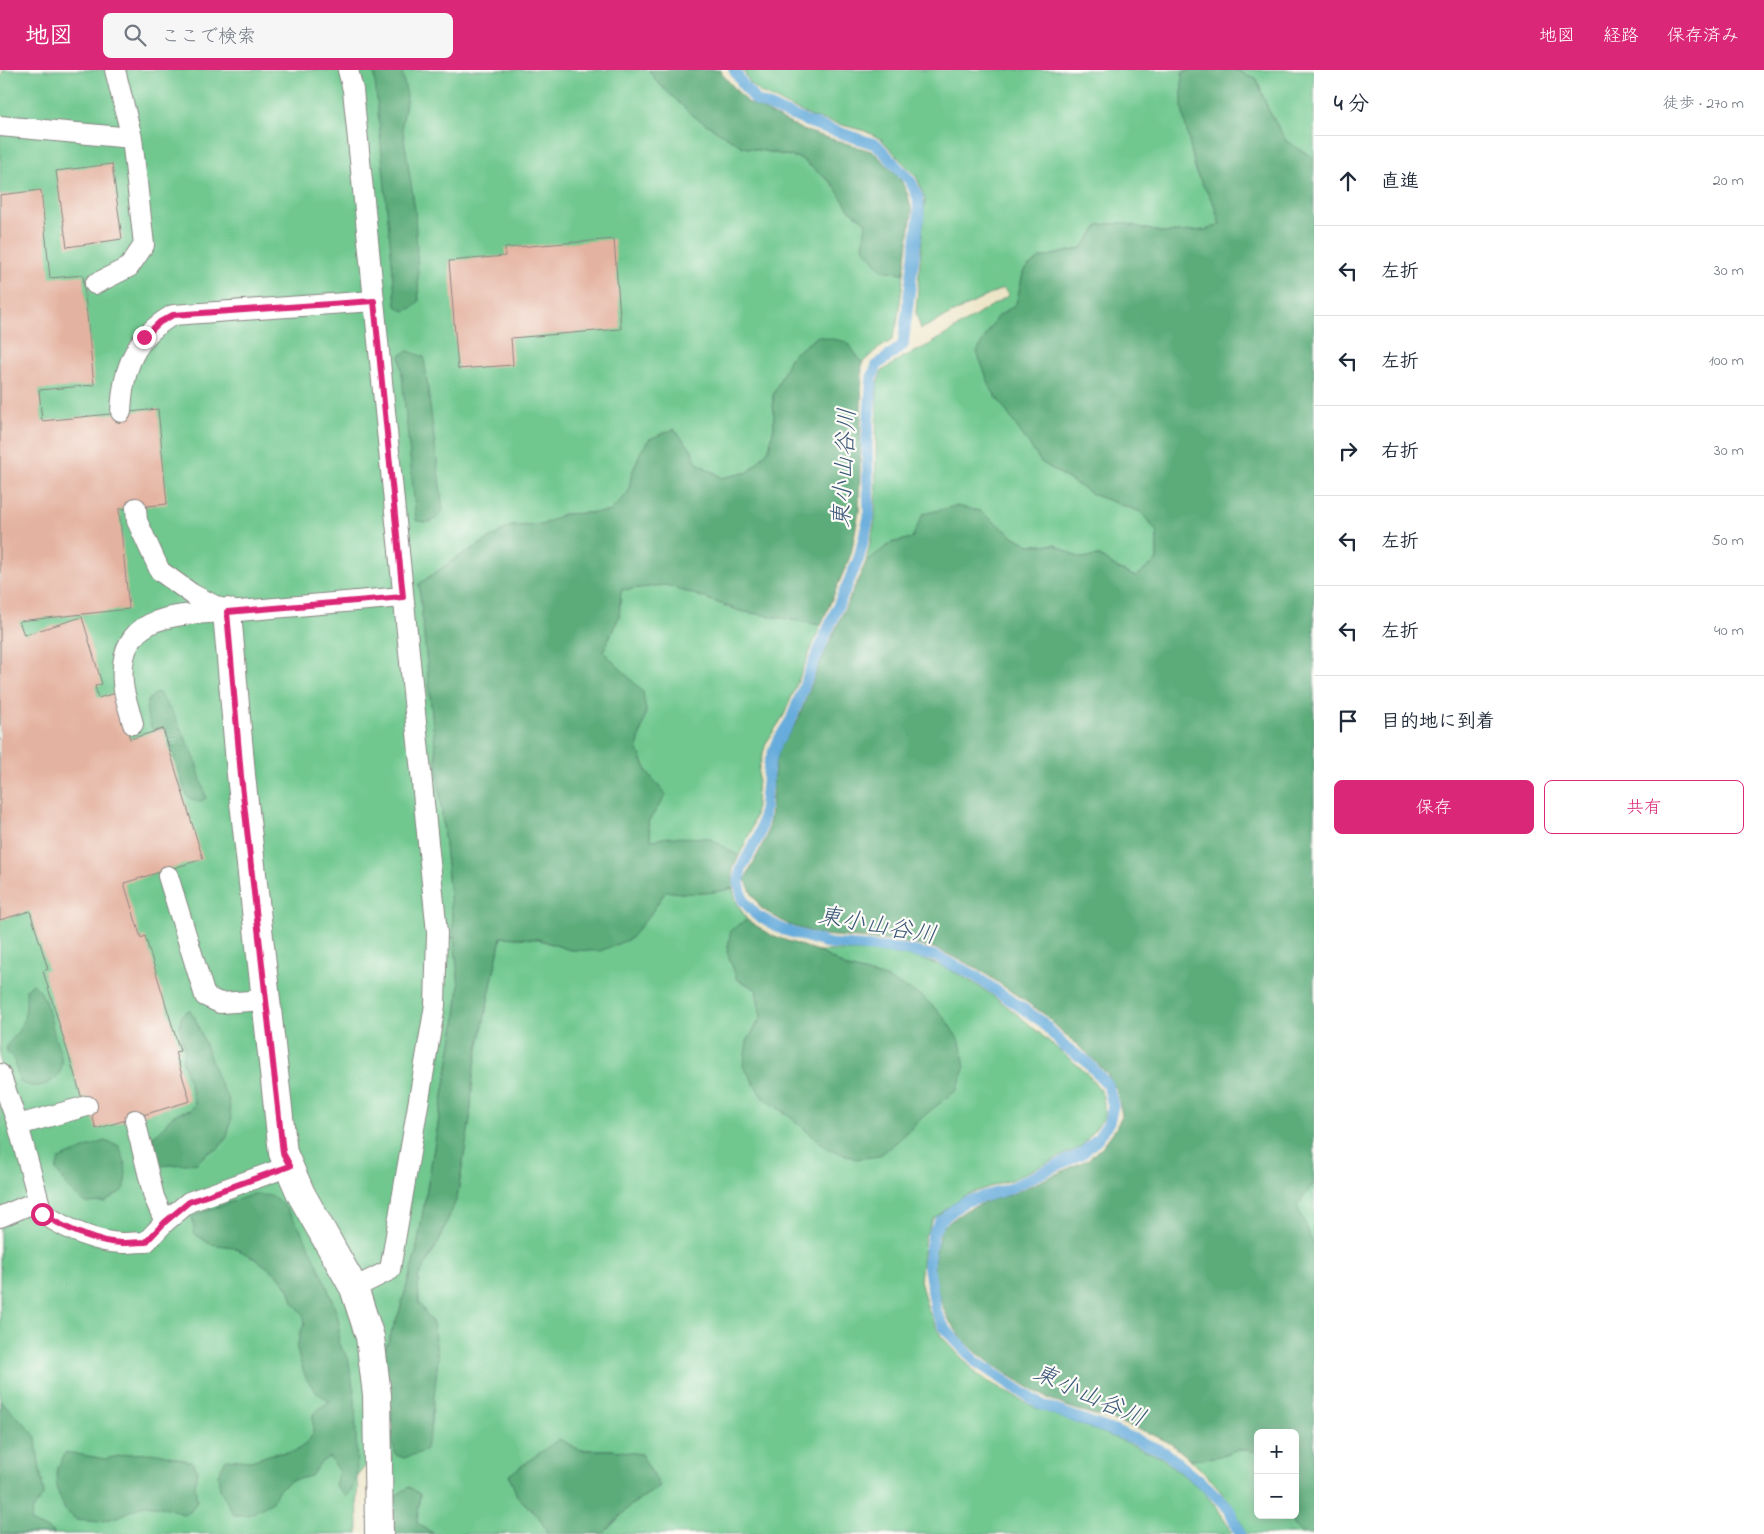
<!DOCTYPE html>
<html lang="ja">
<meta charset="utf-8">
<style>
body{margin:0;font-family:"Indie Flower","Klee One",sans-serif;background:#f6f6f7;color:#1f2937}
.controls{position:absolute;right:15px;bottom:15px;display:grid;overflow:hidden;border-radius:8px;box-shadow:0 2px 12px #0003}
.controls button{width:45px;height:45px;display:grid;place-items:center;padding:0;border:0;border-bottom:1px solid #e0e1e3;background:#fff;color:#1f2937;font:25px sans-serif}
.stop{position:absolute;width:15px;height:15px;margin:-11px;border:4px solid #db2777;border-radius:50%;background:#fff}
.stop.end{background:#db2777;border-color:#fff;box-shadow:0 1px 5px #0008}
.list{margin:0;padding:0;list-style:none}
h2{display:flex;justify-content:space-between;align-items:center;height:65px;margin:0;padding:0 20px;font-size:21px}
h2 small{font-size:16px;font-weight:400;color:#747a83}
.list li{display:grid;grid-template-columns:32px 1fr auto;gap:15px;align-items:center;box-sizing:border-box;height:90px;padding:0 20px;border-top:1px solid #e0e1e3}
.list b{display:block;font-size:19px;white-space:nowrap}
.list em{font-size:16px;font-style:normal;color:#747a83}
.actions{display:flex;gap:10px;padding:15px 20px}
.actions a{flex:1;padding:11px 0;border:1px solid #db2777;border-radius:8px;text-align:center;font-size:18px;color:#db2777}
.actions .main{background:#db2777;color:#fff}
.icon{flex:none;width:28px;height:28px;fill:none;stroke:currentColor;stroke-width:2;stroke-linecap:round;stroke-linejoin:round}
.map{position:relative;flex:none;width:1314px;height:1464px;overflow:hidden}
header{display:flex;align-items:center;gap:30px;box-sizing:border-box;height:70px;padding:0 25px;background:#db2777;color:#fff}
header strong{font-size:24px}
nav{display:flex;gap:28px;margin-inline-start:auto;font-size:18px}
.search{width:350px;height:45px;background:#f6f6f7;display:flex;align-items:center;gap:12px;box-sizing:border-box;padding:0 18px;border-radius:8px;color:#747a83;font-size:19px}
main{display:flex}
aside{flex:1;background:#fff}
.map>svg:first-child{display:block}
.green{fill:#6fc88f;stroke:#487565}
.forest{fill:#5bac7a;stroke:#3e675a}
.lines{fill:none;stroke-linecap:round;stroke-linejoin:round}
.stream{stroke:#66acdc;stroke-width:11}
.building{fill:#e4b2a0}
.service-casing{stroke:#888481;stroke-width:22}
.tertiary-casing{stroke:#888481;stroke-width:30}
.service{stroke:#fff;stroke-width:20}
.tertiary{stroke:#fff;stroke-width:28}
.route{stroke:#db2777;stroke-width:6}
.labels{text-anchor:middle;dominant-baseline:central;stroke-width:4.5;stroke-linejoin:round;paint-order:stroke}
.water-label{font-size:24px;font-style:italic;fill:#3d597b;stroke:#fdfcf7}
</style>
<header>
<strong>地図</strong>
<div class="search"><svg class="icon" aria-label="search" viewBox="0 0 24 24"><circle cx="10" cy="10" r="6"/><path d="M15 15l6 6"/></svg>ここで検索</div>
<nav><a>地図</a><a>経路</a><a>保存済み</a></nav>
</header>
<main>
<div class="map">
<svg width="1314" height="1464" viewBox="0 0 1314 1464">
<rect width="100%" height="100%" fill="#fdfcf7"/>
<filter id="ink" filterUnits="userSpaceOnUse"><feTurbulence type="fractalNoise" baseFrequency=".02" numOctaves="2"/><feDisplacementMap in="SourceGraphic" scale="10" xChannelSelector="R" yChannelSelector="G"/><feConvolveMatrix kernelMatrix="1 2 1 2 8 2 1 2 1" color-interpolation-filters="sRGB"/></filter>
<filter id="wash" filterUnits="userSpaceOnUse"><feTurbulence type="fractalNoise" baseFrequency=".0096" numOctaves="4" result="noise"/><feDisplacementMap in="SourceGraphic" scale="20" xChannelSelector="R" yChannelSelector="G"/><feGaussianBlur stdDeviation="1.12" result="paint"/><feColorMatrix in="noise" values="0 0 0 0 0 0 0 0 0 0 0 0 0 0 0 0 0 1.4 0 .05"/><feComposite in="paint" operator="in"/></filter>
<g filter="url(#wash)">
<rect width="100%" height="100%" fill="#ede5c7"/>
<path class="green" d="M 3,0 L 649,0 L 656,11 L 743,77 L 800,88 L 832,113 L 849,139 L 866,153 L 882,200 L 904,203 L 897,254 L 892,270 L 875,281 L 862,293 L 847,272 L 773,325 L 774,357 L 769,380 L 749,402 L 723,408 L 697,393 L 691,378 L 632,403 L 628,423 L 609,442 L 564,444 L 542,455 L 511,456 L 455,489 L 419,514 L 459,916 L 455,955 L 416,1183 L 400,1240 L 384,1282 L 433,1254 L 419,1233 L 418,1207 L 438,1173 L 457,1128 L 470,1049 L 473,1004 L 501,867 L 538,869 L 570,880 L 649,846 L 666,821 C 689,825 710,824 733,818 L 736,831 L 747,850 L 731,860 L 737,909 L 756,919 L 761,947 L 747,972 L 762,1027 L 788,1045 L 879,1086 L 900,1069 L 926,1044 L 886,908 L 848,898 L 818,881 C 855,881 896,880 931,892 C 976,908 1018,944 1053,975 C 1070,990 1089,1001 1101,1022 C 1105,1029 1104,1040 1104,1048 L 1081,1077 L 1013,1109 L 963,1126 L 933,1149 L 925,1166 L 920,1211 L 928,1240 L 941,1266 L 980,1307 L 1036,1338 L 1129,1373 L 1162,1388 L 1203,1421 L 1217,1438 L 1229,1456 L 1231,1464 L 603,1464 L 631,1435 L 660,1416 L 614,1380 L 580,1380 L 559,1369 L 517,1426 L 539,1447 L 548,1464 L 434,1464 L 417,1453 L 409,1417 L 393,1428 L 390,1367 L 357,1406 L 358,1464 L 0,1464 L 0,6 L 2,5 Z
M 743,0 L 1192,0 L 1182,3 L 1196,103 L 1214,134 L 1220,155 L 1205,160 L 1164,163 L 1122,153 L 1099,155 L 1082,178 L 1040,188 L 1024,200 L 1016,234 L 996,248 L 1018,357 L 1041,392 L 1094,425 L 1141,442 L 1157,461 L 1157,490 L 1136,507 L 1118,499 L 1100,486 L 1080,488 L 1055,475 L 1029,475 L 1013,466 L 912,468 L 891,473 L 866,492 L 875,450 L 877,315 L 881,302 L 901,288 L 929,275 L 1009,225 L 1003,218 L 921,259 L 916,243 L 925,129 L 917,108 L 881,69 L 865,61 L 812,47 L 761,23 L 750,13 Z
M 1234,0 L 1314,0 L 1314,88 L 1286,71 L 1268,39 L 1256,8 Z
M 666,515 L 694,524 L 740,541 L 821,555 L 784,645 L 766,673 L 759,697 L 755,746 L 751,761 L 739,786 L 709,768 L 669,768 L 651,771 L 648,752 L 666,725 L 648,703 L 637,678 L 646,641 L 603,581 L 619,547 L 621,520 Z
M 1314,1113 L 1314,1176 L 1296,1136 Z
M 1239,1379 L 1258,1382 L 1258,1445 L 1288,1445 L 1294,1456 L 1302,1464 L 1245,1464 C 1235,1431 1214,1413 1190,1389 L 1216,1387 Z"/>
<path class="forest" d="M 374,0 L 400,0 L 402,2 L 407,26 L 402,55 L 415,140 L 419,231 L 414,237 L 404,241 L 396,236 Z
M 649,0 L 721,0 L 722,4 L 746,31 L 803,60 L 874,82 L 901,110 L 908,125 L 912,142 L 904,203 L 882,200 L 863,177 L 866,153 L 849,139 L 832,113 L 800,88 L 743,77 L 693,46 L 656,11 Z
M 1192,0 L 1234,0 L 1256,8 L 1268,39 L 1286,71 L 1314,88 L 1314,1113 L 1297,1136 L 1314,1176 L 1314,1464 L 1302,1464 L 1294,1456 L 1288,1445 L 1295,1445 L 1295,1363 L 1258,1363 L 1258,1382 L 1239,1379 L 1216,1387 L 1190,1389 C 1182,1383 1174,1375 1166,1371 C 1135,1355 1098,1347 1066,1336 C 1047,1329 1029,1318 1012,1307 C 967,1280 937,1252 934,1195 C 934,1183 939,1170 941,1158 L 966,1140 L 988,1131 L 1010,1125 L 1087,1090 L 1102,1077 L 1116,1058 L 1122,1045 L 1116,1019 L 1107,1004 L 1087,983 L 1064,964 L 1044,944 L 977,898 L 934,878 L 896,871 L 822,865 L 789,855 L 762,839 L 752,824 L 745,809 L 766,768 L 770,748 L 775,693 L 780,677 L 797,652 L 819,595 L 866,492 L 891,473 L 912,468 L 923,444 L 956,436 L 980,441 L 1013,466 L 1029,475 L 1055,475 L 1080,488 L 1100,486 L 1118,499 L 1136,507 L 1157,490 L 1157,462 L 1141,442 L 1094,425 L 1041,392 L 991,319 L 977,282 L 996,248 L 1016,234 L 1024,200 L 1040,188 L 1082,178 L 1099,155 L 1122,153 L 1164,163 L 1205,160 L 1220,155 L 1214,134 L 1196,103 L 1182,39 L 1182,3 Z
M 818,266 L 847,272 L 862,293 L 859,441 L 851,484 L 821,555 L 740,541 L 694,524 L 666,515 L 621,520 L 619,547 L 603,581 L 643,622 L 646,641 L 637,678 L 648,703 L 666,725 L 648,752 L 651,770 L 669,767 L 709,768 L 739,786 L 733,797 L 733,818 C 710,824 689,825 666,821 L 649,846 L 630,869 L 600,881 L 570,880 L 538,869 L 501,867 L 473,1004 L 470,1049 L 457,1128 L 438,1173 L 418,1207 L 419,1233 L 433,1254 L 438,1289 L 430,1363 L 425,1381 L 404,1388 L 396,1385 L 391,1367 L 384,1282 L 400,1240 L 416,1183 L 455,955 L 459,916 L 419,514 L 455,489 L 511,456 L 542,455 L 564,444 L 609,442 L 628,423 L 632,403 L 640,383 L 649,369 L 674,359 L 691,379 L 697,393 L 722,408 L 749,402 L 769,379 L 774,357 L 773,325 L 791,286 Z
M 408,281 L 424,287 L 443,440 C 434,452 431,455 416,450 L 400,285 Z
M 158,622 L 174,645 L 195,689 L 206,728 C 198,734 194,731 187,726 L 165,658 L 152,660 C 147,644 140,632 158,622 Z
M 747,850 L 773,866 L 818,881 L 848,898 L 886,908 L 923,927 L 944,947 L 960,972 L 965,996 L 957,1020 L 926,1044 L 900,1069 L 879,1086 L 856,1089 L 827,1078 L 788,1045 L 762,1027 L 743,995 L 747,972 L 761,947 L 756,919 L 737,909 L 727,882 L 731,860 Z
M 33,914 C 46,924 49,944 53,959 C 55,970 61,982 62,993 C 62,1008 45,1018 31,1016 C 28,1015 24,1014 20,1012 C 15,1002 18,989 7,982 L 6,976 C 25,957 27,945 26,919 Z
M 189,940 L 195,948 L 220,1014 L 229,1030 L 231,1050 L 227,1067 L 218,1079 L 207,1083 L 197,1093 L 161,1096 C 150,1088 152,1078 153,1066 C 165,1059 165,1051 174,1045 C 179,1042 185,1041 191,1040 L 195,1034 L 182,988 L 185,981 L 180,959 L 181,946 Z
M 104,1071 L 119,1076 C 126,1091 128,1104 123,1120 L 105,1132 L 85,1133 L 69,1119 L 56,1100 L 59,1089 Z
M 254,1124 C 260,1125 268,1125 273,1127 C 296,1136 335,1229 339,1254 C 340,1260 338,1267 338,1273 L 348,1288 L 355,1327 L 357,1406 L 351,1422 L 346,1427 L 335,1416 L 339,1400 L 329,1387 L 320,1393 L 311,1406 L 290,1411 L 279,1419 L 271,1433 L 249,1445 L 234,1445 L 220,1419 L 218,1405 L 226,1389 L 251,1391 L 272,1384 L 296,1381 L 308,1372 L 313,1363 L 313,1344 L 329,1331 L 315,1321 L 306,1308 L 299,1288 L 297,1278 L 300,1263 L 305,1253 L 303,1244 L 293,1232 L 289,1219 L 278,1205 L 254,1188 L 233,1177 L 210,1174 L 195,1164 L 192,1146 Z
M 0,1330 L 25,1354 L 36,1367 L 37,1380 L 44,1424 L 33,1440 L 30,1451 L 36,1455 L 53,1461 L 54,1464 L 0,1464 Z
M 559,1369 L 580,1380 L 614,1380 L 641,1384 L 660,1416 L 631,1435 L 603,1464 L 548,1464 L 539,1447 L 517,1426 L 509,1405 Z
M 66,1382 L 105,1389 L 128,1384 L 158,1383 L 193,1392 L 197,1400 L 195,1417 L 197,1431 L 190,1442 L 182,1444 L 168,1438 L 144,1435 L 118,1447 L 99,1452 L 77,1450 L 65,1440 L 56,1417 L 57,1399 Z
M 409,1417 L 420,1424 L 417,1453 L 434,1464 L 394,1464 L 393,1428 Z"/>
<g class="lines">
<path class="stream" d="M 734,0 L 744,16 L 757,31 L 808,52 L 877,75 L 911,112 L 918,128 L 919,145 L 903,275 L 877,295 L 872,307 L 867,371 L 869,447 L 859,488 L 812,596 L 791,650 L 776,674 L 769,694 L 763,748 L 759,766 L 741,798 L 739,813 L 743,830 L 756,845 L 784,860 L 830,874 L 900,879 L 935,886 L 972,904 L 1041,951 L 1065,977 L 1085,990 L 1108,1015 L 1113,1036 L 1109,1052 L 1098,1068 L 1083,1083 L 1006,1120 L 964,1132 L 941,1150 L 933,1163 L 928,1193 L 936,1241 L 945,1259 L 976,1292 L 1042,1335 L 1133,1368 L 1166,1383 L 1208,1418 L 1229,1439 L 1240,1464"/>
</g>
<g id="blocks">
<path class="building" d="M 112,94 L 122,169 L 67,177 L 56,101 Z
M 41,120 L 50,208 L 83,205 L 94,315 L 39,320 L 42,351 L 158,339 L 167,434 L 119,439 L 129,539 L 19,551 L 24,565 L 82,547 L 102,614 L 95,616 L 98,628 L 116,623 L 130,669 L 163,659 L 203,789 L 124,813 L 141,868 L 145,866 L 180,981 L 175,982 L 190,1031 L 96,1059 L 87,1027 L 82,1029 L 43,901 L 48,899 L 30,841 L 0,850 L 0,125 Z
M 614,169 L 621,259 L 511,268 L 513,295 L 458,299 L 449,191 L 505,186 L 505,178 Z"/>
</g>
</g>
<g filter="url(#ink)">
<use href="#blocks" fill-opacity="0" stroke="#888481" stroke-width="1"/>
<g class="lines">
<g class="service-casing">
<path id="service" d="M 348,0 L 353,20 L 437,863 L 435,935 L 390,1200 L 354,1218
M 0,56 L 132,68
M 95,214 L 129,197 L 144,175 L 132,68 L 115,0
M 121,342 C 123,299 134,267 173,245 L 374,231
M 136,438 L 137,451 L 160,501 L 192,524 L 227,542 L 403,527
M 133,654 C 130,641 124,627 123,613 C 117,543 176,545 226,542
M 168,806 L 205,926 L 220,933 L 266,930
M 0,1004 L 18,1055 L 42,1143 C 65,1158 94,1172 122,1173 C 130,1173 138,1172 146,1172 L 165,1152 L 189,1132 L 290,1096
M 135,1050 L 154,1127 L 165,1152
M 18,1055 L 87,1036
M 0,1147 L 38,1131"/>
</g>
<g class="tertiary-casing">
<path id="tertiary" d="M 227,542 L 241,705 L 283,1083 L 301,1124 L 354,1218 L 370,1267 L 377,1325 L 379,1464"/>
</g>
<use href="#service" class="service"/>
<use href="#tertiary" class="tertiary"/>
</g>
</g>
<g class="lines" filter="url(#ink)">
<path class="route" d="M 42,1144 C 65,1158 93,1172 122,1173 C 130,1173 138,1172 146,1172 L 165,1152 L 189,1132 L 290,1096 L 283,1083 L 241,706 L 227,542 L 403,527 L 374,231 L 173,245 L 160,252 L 144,267"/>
</g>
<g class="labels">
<g class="water-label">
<text transform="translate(846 398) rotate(-87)">東小山谷川</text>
<text transform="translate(877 857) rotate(10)">東小山谷川</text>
<text transform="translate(1089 1327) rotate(24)">東小山谷川</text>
</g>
</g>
</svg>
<div class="controls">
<button>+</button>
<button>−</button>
</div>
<div class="stop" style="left:42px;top:1144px"></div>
<div class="stop end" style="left:144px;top:267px"></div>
</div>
<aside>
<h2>4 分<small>徒歩 · 270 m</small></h2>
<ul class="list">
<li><svg class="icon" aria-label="ahead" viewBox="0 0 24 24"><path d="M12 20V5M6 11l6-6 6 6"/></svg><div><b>直進</b></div><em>20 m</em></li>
<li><svg class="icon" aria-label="left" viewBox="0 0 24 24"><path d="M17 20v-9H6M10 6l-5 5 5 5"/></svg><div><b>左折</b></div><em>30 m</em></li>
<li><svg class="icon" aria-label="left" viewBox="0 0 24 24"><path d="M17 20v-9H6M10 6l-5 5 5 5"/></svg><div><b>左折</b></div><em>100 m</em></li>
<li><svg class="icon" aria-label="right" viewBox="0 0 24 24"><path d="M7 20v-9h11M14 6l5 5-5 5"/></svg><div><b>右折</b></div><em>30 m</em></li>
<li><svg class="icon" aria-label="left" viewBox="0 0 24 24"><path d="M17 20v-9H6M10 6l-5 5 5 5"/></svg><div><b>左折</b></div><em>50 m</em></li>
<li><svg class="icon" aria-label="left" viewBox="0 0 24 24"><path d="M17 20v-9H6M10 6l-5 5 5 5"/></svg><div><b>左折</b></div><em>40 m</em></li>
<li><svg class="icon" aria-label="arrive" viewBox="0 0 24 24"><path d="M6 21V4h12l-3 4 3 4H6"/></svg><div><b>目的地に到着</b></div></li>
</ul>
<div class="actions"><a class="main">保存</a><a>共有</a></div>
</aside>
</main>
